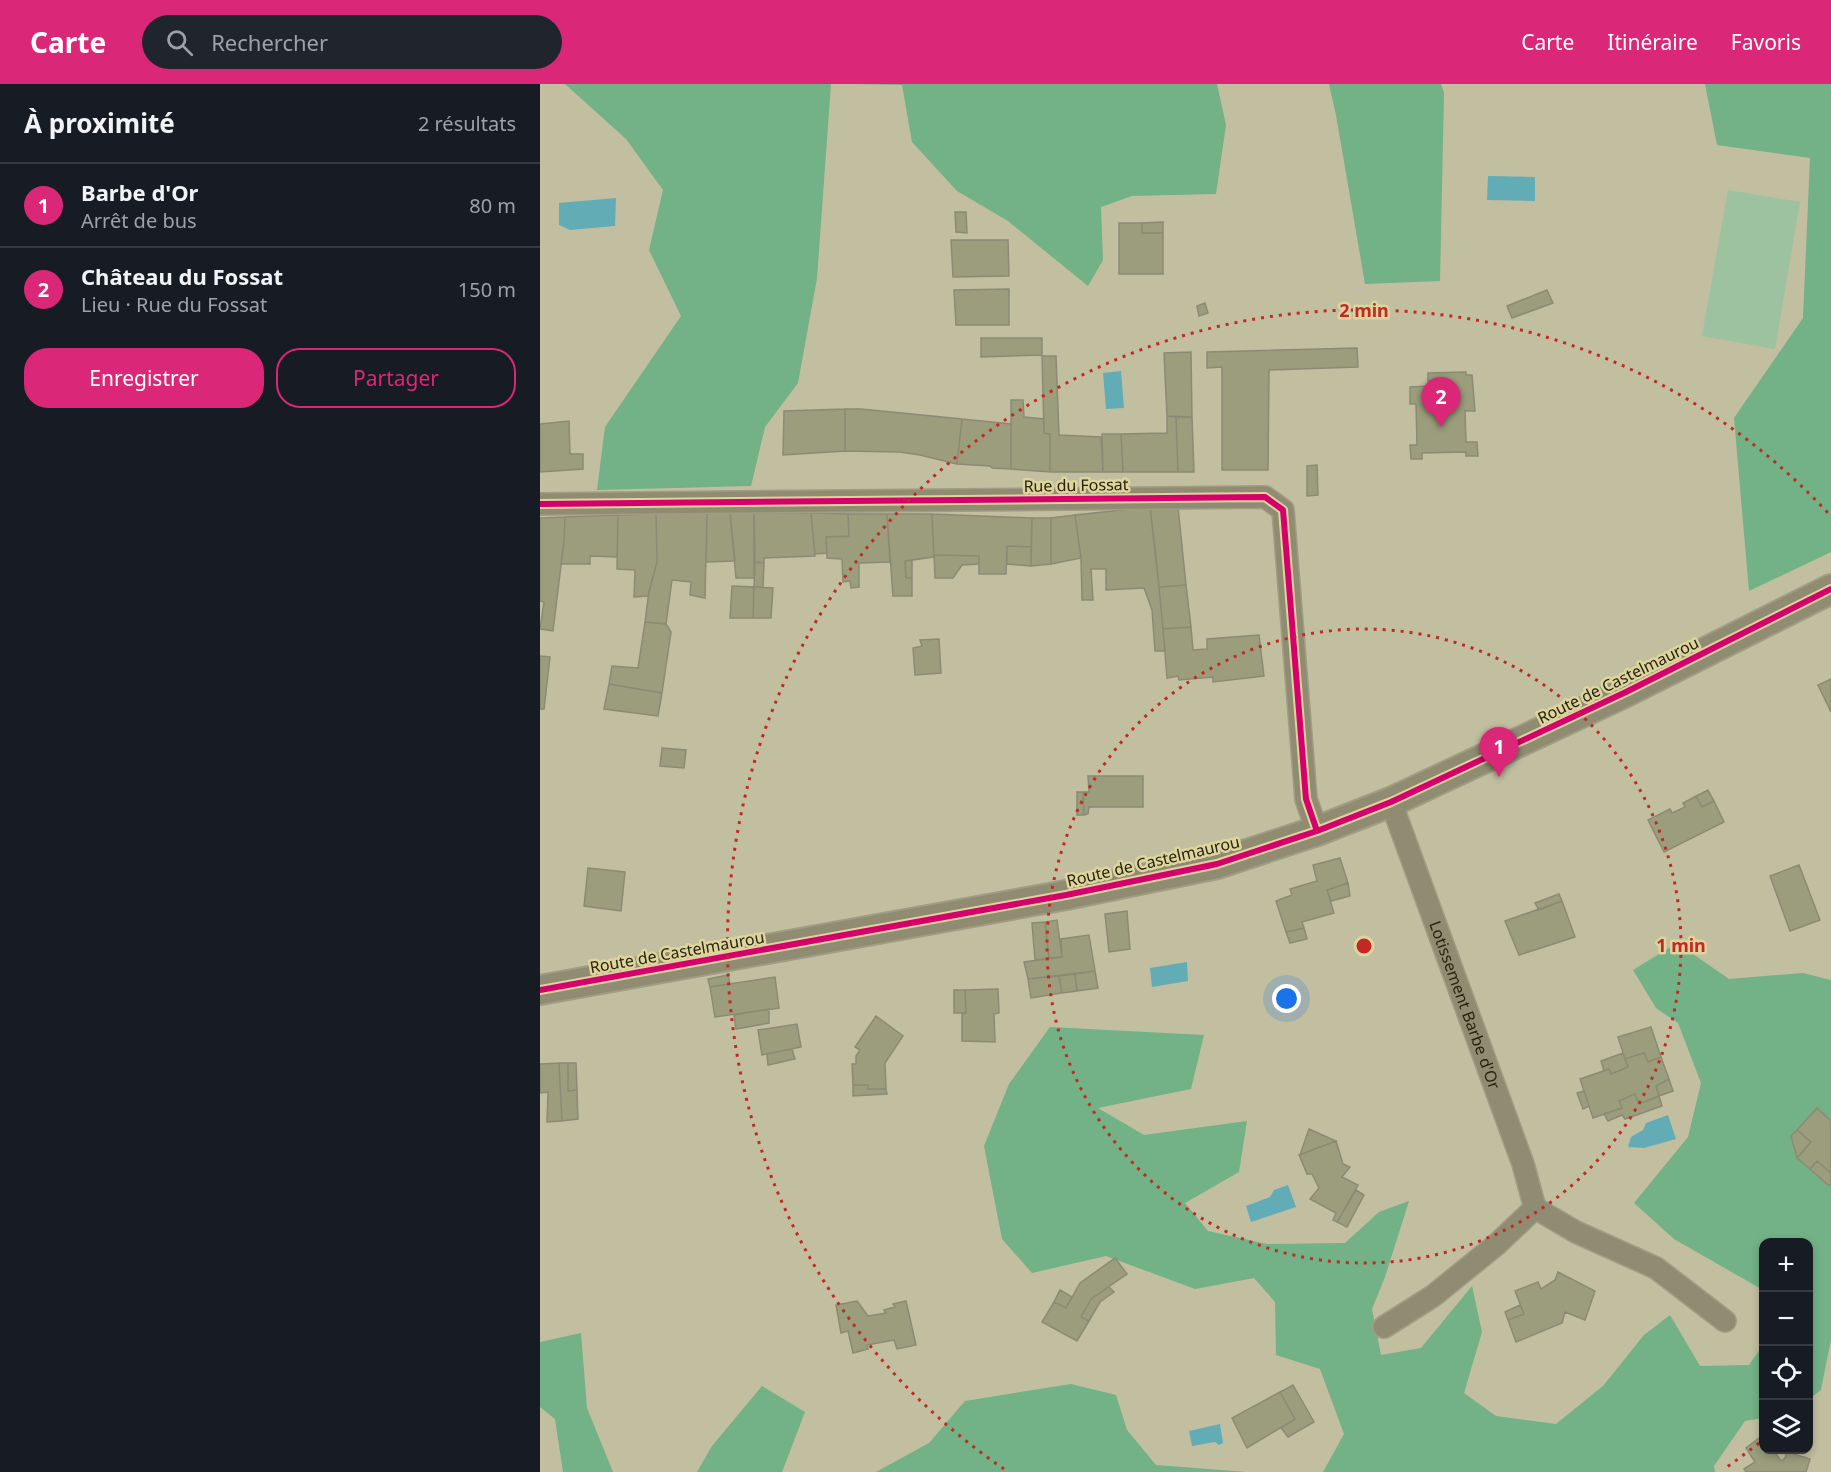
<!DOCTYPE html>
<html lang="fr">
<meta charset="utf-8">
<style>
body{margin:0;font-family:"Noto Sans",sans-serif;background:#20242c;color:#f1f3f6}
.controls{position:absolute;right:18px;bottom:18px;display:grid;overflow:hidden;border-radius:12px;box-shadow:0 3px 9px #0003}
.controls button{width:54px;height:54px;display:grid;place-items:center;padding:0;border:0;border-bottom:2px solid #363941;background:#171b24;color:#f1f3f6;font:30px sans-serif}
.you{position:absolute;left:747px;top:915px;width:21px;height:21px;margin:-15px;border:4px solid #fff;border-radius:50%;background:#1a73e8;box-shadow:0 0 0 9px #1a73e833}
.badge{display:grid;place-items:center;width:39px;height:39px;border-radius:50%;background:#db2777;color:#fff;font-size:20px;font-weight:700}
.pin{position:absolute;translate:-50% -50px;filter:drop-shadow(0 2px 3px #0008)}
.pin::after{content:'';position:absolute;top:32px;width:21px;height:18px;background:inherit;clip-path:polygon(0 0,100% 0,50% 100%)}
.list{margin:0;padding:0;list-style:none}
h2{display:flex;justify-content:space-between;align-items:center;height:78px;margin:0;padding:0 24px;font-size:26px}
h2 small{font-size:20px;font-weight:400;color:#9ea1a6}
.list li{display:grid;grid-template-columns:39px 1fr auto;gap:18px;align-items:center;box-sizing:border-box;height:84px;padding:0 24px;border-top:2px solid #363941}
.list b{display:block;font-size:22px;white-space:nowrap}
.list p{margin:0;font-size:20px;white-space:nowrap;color:#9ea1a6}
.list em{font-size:20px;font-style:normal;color:#9ea1a6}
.actions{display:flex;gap:12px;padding:18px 24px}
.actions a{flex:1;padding:14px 0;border:2px solid #db2777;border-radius:24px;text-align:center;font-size:21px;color:#db2777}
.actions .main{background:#db2777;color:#fff}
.icon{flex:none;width:33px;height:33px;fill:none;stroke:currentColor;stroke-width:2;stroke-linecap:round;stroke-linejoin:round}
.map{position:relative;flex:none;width:1291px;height:1388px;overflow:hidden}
header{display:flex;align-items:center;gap:36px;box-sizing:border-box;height:84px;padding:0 30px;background:#db2777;color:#fff}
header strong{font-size:28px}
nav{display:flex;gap:33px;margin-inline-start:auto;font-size:21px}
.search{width:420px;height:54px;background:#20242c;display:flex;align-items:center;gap:15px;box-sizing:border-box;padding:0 21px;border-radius:33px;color:#9ea1a6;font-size:22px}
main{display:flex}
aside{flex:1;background:#171b24}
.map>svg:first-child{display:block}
.green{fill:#9cc29f}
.forest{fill:#73b186}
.water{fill:#62acb6}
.building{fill:#9b9d7c;stroke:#8b8b75;stroke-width:1.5}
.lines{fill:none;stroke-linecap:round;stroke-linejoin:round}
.street-casing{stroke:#a19d85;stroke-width:24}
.secondary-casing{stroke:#a19d85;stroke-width:32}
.street{stroke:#908c72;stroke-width:21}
.secondary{stroke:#908c72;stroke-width:28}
.cycleway-casing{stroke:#ded49e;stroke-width:10}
.cycleway{stroke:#d6006c;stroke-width:6}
.ring{fill:none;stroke:#c42825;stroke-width:3;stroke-dasharray:3 6}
.labels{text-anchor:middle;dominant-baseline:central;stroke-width:5;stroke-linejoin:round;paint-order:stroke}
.street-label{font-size:16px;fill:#27230d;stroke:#ded49e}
.centre{fill:#c42825;stroke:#ded49e;stroke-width:3}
.ring-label{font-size:18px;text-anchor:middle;font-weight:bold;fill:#c42825;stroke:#ded49e;stroke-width:5;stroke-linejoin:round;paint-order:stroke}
</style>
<header>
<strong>Carte</strong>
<div class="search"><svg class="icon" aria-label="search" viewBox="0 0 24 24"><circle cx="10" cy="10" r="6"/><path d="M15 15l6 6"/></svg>Rechercher</div>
<nav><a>Carte</a><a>Itinéraire</a><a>Favoris</a></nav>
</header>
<main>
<aside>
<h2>À proximité<small>2 résultats</small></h2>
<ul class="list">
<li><span class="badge">1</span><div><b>Barbe d'Or</b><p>Arrêt de bus</p></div><em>80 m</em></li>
<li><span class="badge">2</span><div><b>Château du Fossat</b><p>Lieu · Rue du Fossat</p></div><em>150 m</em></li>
</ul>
<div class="actions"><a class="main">Enregistrer</a><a>Partager</a></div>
</aside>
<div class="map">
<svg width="1291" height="1388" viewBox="0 0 1291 1388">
<rect width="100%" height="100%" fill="#c2bea0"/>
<path class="green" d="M 1188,106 L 1260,118 L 1235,265 L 1162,252 Z"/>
<path class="forest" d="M 25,0 L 291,0 L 277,194 L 258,299 L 225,343 L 211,402 L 57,406 L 65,343 L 141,232 L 109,166 L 123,106 L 86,55 Z
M 312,0 L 677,0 L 686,41 L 676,110 L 592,112 L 561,123 L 563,176 L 548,202 L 468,137 L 417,107 L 372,58 L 362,1 Z
M 789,0 L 901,0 L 904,9 L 900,197 L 825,200 L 796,31 Z
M 1165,0 L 1291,0 L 1291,468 L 1209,507 L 1194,334 L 1263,234 L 1270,74 L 1177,61 Z
M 1137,859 L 1189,895 L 1263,889 L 1291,896 L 1291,1255 L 1281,1306 L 1269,1315 L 1268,1158 L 1224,1158 L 1223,1206 L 1134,1155 L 1094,1119 L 1148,1053 L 1161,999 L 1138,939 L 1116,924 L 1093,886 Z
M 510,943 L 664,951 L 651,1005 L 558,1024 L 604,1051 L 707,1037 L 699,1088 L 645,1119 L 668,1147 L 727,1160 L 805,1159 L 839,1128 L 869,1117 L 845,1193 L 832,1225 L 841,1271 L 881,1264 L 932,1202 L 942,1248 L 924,1309 L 956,1332 L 1016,1340 L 1063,1302 L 1104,1251 L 1130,1231 L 1160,1282 L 1209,1281 L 1223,1261 L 1223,1334 L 1205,1337 L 1174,1382 L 1175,1388 L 783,1388 L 804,1350 L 780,1285 L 736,1271 L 735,1218 L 714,1194 L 655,1205 L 566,1172 L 492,1189 L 462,1155 L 444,1062 L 469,1000 Z
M 41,1249 L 47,1324 L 73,1388 L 23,1388 L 15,1335 L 0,1323 L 0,1258 Z
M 531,1300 L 576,1311 L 587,1346 L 616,1381 L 707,1388 L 336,1388 L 389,1359 L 425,1317 Z
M 222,1302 L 265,1328 L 242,1388 L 157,1388 L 172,1362 Z"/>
<path class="water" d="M 948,92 L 995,93 L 995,117 L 947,116 Z
M 76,114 L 75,142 L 30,146 L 19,141 L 19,119 Z
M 581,287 L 584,324 L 566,325 L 563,289 Z
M 647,878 L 648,897 L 612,903 L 610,884 Z
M 1128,1031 L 1136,1055 L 1104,1064 L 1088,1063 L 1091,1053 L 1103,1046 L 1106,1039 Z
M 748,1101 L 756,1123 L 711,1138 L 706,1122 L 730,1113 L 734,1106 Z
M 680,1340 L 683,1359 L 679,1361 L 675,1358 L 652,1362 L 649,1347 Z"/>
<path class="building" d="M 415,128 L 426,128 L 427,149 L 416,148 Z
M 623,138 L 623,149 L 602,149 L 602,139 Z
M 579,139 L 602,139 L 602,149 L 623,149 L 623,190 L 579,190 Z
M 411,156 L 468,156 L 469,192 L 413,193 Z
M 469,205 L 469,241 L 416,241 L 414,206 Z
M 1007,206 L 1013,219 L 972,234 L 967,222 Z
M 665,219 L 668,229 L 659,232 L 657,222 Z
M 441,254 L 502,254 L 502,271 L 441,273 Z
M 817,264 L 818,283 L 729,286 L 728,386 L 682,386 L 682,283 L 667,284 L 667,268 Z
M 651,268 L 652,333 L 627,332 L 624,269 Z
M 502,272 L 516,272 L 519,351 L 561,353 L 563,388 L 510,388 L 510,350 L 504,349 Z
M 926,288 L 926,291 L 932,291 L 935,327 L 925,327 L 926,358 L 937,358 L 938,372 L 926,372 L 926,368 L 882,369 L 882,375 L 871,375 L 870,361 L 877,361 L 876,320 L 870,320 L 870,303 L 888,302 L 888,289 Z
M 471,316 L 483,316 L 484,333 L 504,335 L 504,349 L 510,350 L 510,388 L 471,385 Z
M 305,325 L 321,325 L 422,335 L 417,380 L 380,371 L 360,368 L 305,367 Z
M 305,325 L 305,367 L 243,371 L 244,327 Z
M 627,332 L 636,333 L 638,388 L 583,388 L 581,350 L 627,349 Z
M 636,333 L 652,333 L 654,388 L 638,388 Z
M 422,335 L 471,340 L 471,385 L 452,384 L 450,382 L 417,380 Z
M 29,337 L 30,370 L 43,370 L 43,385 L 0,388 L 0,340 Z
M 562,350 L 581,350 L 583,388 L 563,388 Z
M 777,381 L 778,411 L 767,412 L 767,382 Z
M 610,423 L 638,423 L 646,501 L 619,503 Z
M 610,423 L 616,472 L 625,567 L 615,567 L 612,526 L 604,504 L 566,506 L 566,485 L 551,485 L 553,516 L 542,516 L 541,474 L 535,431 Z
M 167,429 L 190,429 L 195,477 L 166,478 Z
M 167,429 L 165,514 L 150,511 L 151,498 L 132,496 L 126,540 L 105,538 L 109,507 L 117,478 L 116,430 Z
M 190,429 L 214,429 L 214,494 L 196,494 Z
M 214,429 L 271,429 L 275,472 L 224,474 L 224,479 L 215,478 Z
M 271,429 L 308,430 L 309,452 L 286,453 L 287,469 L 275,470 Z
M 116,430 L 117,478 L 108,512 L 94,513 L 95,486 L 77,485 L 78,431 Z
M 308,430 L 347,430 L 350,478 L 319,479 L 319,503 L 311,504 L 310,497 L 303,498 L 302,475 L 287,474 L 286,453 L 309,452 Z
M 347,430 L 392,430 L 394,473 L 365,477 L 366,494 L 372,494 L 372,512 L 353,512 Z
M 392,430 L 492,434 L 491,463 L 467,462 L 466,490 L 439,490 L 439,472 L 394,471 Z
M 78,431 L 77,473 L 50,472 L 50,480 L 21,480 L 24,457 L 25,433 Z
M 535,431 L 541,474 L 511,480 L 511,434 Z
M 25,433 L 24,457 L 13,547 L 0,545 L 4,518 L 0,517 L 0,434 Z
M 492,434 L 511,434 L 511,480 L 491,482 Z
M 467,462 L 491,463 L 491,482 L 467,480 Z
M 394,471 L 439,472 L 439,480 L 422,481 L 413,494 L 395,494 Z
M 372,476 L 372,494 L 366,494 L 365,477 Z
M 215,478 L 224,479 L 223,503 L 214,503 Z
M 646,501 L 651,543 L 623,545 L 619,503 Z
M 192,502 L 214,503 L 213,534 L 190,534 Z
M 214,503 L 233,504 L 231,534 L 213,534 Z
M 105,538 L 126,540 L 131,548 L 122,609 L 69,600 L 72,582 L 98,584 Z
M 651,543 L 653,566 L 667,565 L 667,555 L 719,551 L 724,592 L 673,598 L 673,593 L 639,596 L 638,592 L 627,594 L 623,545 Z
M 399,555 L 401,589 L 375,591 L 373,564 L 382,562 L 380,556 Z
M 0,572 L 10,573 L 4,625 L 0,625 Z
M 1291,595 L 1291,628 L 1278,601 Z
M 69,600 L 122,609 L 118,632 L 64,625 Z
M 122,664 L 146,666 L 144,684 L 120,682 Z
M 548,692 L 603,692 L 603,723 L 549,723 L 548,730 L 544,731 L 543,708 L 549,708 Z
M 1168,706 L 1174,717 L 1162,723 L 1156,712 Z
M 537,708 L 543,708 L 544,731 L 537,731 Z
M 1156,712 L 1162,723 L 1174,717 L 1184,738 L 1124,768 L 1108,736 L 1130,725 L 1132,729 L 1145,723 L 1143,719 Z
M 800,774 L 808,799 L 787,806 L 794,829 L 762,838 L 764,844 L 746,848 L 736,817 L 752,811 L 750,805 L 777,797 L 773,781 Z
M 1259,781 L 1280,836 L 1250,847 L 1230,792 Z
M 48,784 L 85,788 L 81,827 L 44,822 Z
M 808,799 L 810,812 L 791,817 L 787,806 Z
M 1019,810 L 1022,817 L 999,826 L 995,819 Z
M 1022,817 L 1035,853 L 979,871 L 965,837 Z
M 587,827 L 590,865 L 569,868 L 565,830 Z
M 517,836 L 522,873 L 509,874 L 505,838 Z
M 505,838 L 509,874 L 495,876 L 492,839 Z
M 764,844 L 767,855 L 750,859 L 746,848 Z
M 549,851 L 555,887 L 488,895 L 484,878 L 522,873 L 521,855 Z
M 555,887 L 558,904 L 537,907 L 535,890 Z
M 535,890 L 537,907 L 522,909 L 519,892 Z
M 188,891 L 190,900 L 170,903 L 168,895 Z
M 519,892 L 522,909 L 491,914 L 488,895 Z
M 235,893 L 239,924 L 175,933 L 170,903 Z
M 458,905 L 459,929 L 454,930 L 455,958 L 422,957 L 422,930 L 426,929 L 425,906 Z
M 414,906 L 425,906 L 426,929 L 414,929 Z
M 229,925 L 229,939 L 196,945 L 194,931 Z
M 336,932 L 363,952 L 345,979 L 346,1005 L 328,1005 L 328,1001 L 313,1001 L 312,980 L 316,980 L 316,972 L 320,966 L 315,963 Z
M 257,940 L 261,963 L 222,971 L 218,946 Z
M 1111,943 L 1121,973 L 1108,978 L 1104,969 L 1085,975 L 1078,953 Z
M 252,965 L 255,975 L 228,981 L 227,970 Z
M 1083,969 L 1088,983 L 1071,990 L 1069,985 L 1064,987 L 1061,977 Z
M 1104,969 L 1108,978 L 1121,973 L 1129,995 L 1116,1002 L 1119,1012 L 1099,1020 L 1095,1010 L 1079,1017 L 1082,1024 L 1053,1034 L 1040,995 L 1069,985 L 1071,990 L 1088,983 L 1085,975 Z
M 19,979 L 22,1037 L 7,1038 L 8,1008 L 0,1009 L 0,980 Z
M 19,979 L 28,979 L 28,1007 L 37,1006 L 38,1035 L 22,1037 Z
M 28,979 L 36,979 L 37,1006 L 28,1007 Z
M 1129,995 L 1133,1007 L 1119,1012 L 1116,1002 Z
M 313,1001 L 328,1001 L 328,1005 L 346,1005 L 347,1010 L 313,1012 Z
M 1044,1007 L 1049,1022 L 1043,1025 L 1037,1009 Z
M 1095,1010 L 1099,1020 L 1119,1012 L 1122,1022 L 1085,1035 L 1082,1031 L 1068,1037 L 1064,1030 L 1082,1024 L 1079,1017 Z
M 1277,1024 L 1291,1037 L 1291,1089 L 1277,1077 L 1270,1085 L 1257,1074 L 1271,1058 L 1257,1046 Z
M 769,1045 L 796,1057 L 760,1071 Z
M 1257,1046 L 1271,1058 L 1257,1074 L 1251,1052 Z
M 796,1057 L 803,1080 L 810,1083 L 802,1093 L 818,1101 L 797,1138 L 793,1136 L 796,1129 L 770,1115 L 779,1104 L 772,1090 L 767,1090 L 759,1071 Z
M 1277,1077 L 1291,1089 L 1291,1101 L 1288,1101 L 1270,1085 Z
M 816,1106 L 824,1111 L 807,1143 L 797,1138 Z
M 575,1174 L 587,1190 L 551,1215 L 541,1233 L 549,1237 L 537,1257 L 502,1238 L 514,1218 L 526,1224 L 540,1199 Z
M 1018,1188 L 1055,1207 L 1045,1236 L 1025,1228 L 1022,1239 L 976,1258 L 968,1236 L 984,1230 L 975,1207 L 998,1198 L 1001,1205 L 1015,1196 Z
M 569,1203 L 574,1208 L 560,1218 L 549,1237 L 541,1233 L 551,1215 Z
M 520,1206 L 532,1213 L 526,1224 L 514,1218 Z
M 317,1217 L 328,1232 L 346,1229 L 344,1226 L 355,1223 L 353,1220 L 366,1217 L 376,1261 L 357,1265 L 354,1256 L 327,1261 L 328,1265 L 313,1269 L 308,1247 L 301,1249 L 296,1221 Z
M 980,1221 L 984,1230 L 968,1236 L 965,1228 Z
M 753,1301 L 774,1338 L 748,1353 L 741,1344 L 755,1335 L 740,1308 Z
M 740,1308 L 755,1335 L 707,1364 L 692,1334 Z
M 1223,1351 L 1224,1366 L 1233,1366 L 1241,1377 L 1245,1374 L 1247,1368 L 1270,1375 L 1266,1388 L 1206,1388 L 1204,1385 L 1215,1378 L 1206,1364 Z"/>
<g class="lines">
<g class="street-casing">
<g id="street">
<path d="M 0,420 L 725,413 L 743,426 L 766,715 L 777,747"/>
<path id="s1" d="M 851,718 L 983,1080 L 995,1124 L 1036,1148 L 1116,1184 L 1185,1237"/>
<path d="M 844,1243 L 893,1212 L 956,1161 L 995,1124"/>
</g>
</g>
<g class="secondary-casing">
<path id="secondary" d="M 0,906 L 526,811 L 677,780 L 777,747 L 851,718 L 1086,608 L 1291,505"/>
</g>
<use href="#street" class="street"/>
<use href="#secondary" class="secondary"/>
<g class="cycleway-casing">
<path id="cycleway" d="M 0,420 L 725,413 L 743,426 L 766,715 L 777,747
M 0,906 L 526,811 L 677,780 L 777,747 L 851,718 L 1086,608 L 1291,505"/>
</g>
<use href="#cycleway" class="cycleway"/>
</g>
<g class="ring">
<circle cx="824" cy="862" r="317"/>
<path d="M1219 1359A635 635 0 0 1 1184 1385M464 1385A635 635 0 1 1 1288 429"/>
</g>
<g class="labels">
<g class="street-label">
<text transform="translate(536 401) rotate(-1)">Rue du Fossat</text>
<text transform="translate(1078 596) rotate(-26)">Route de Castelmaurou</text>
<text transform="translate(613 777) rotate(-13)">Route de Castelmaurou</text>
<text transform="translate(137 868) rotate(-10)">Route de Castelmaurou</text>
<text stroke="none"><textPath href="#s1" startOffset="216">Lotissement Barbe d'Or</textPath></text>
</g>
</g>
<circle cx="824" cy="862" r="9" class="centre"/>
<g class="ring-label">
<text x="824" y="233">2 min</text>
<text x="1141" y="868">1 min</text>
</g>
</svg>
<div class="controls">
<button>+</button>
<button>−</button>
<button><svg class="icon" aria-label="locate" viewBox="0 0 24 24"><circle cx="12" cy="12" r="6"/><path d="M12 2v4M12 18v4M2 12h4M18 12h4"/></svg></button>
<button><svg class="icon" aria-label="layers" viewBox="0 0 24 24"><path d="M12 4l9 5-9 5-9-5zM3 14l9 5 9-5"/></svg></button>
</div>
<div class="you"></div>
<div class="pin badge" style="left:959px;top:693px">1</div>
<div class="pin badge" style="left:901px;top:343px">2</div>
</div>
</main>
